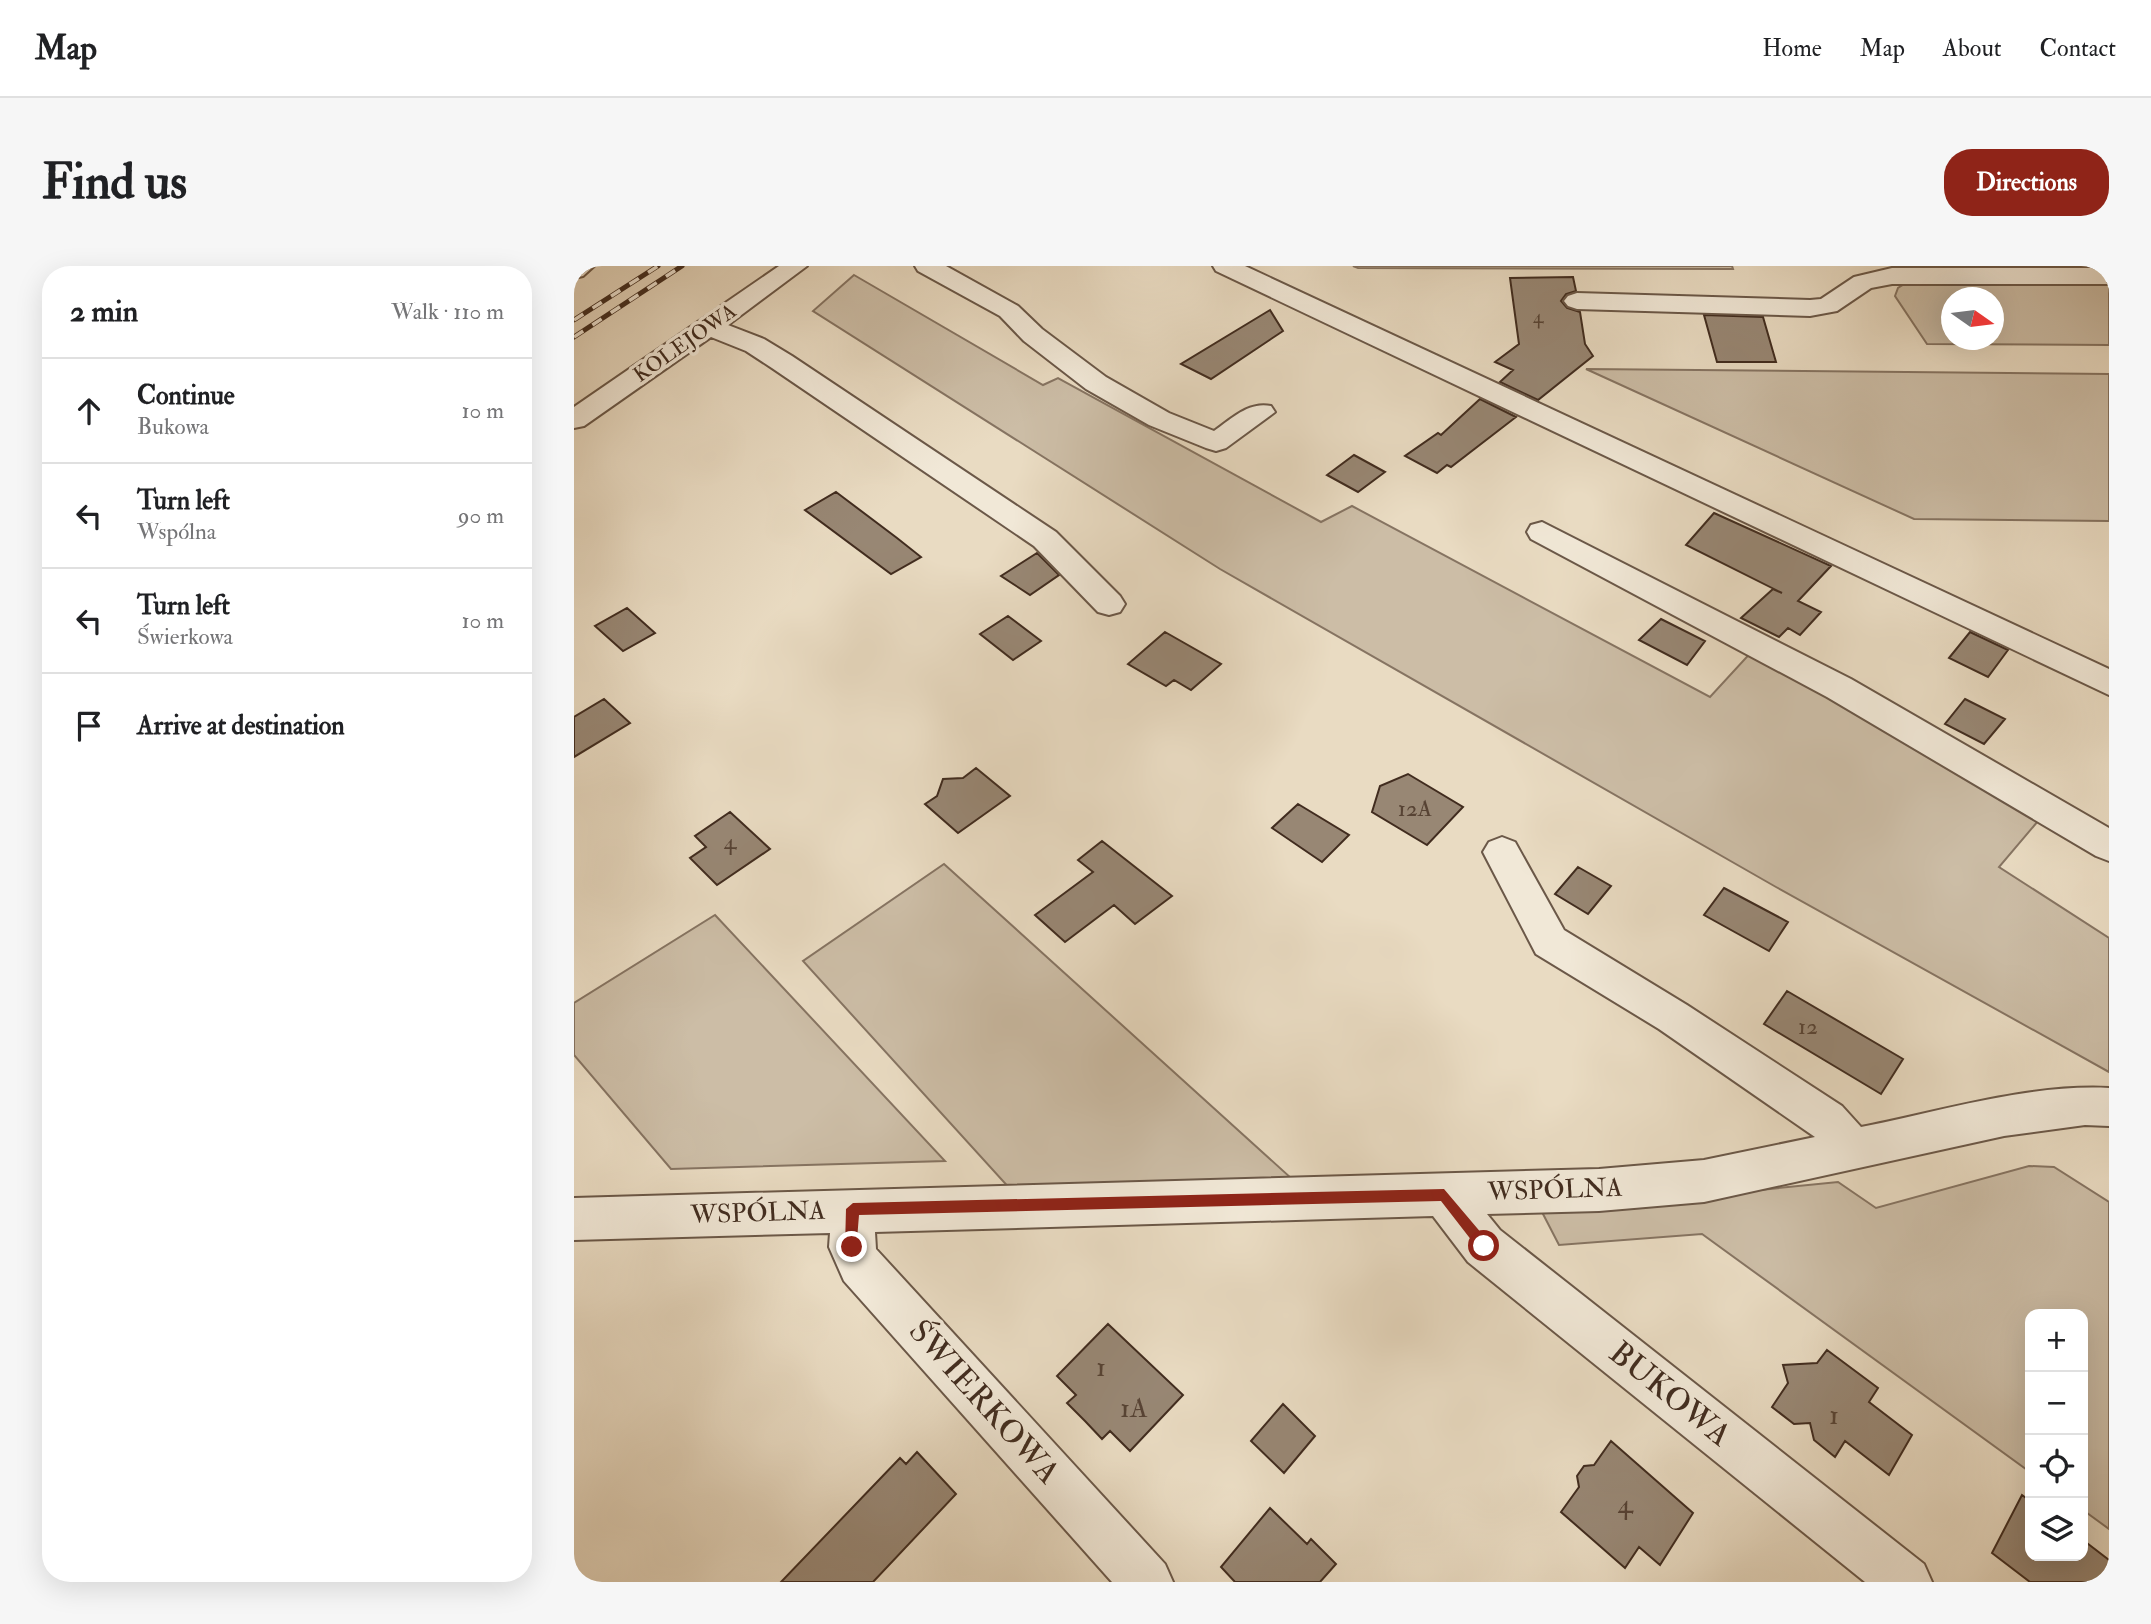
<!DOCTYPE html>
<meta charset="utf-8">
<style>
body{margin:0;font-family:"IM FELL Double Pica",serif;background:#f6f6f6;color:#202124}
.controls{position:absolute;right:21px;bottom:21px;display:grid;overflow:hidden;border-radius:14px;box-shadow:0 7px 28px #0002}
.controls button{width:63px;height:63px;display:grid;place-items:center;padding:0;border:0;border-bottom:2px solid #e0e0e0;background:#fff;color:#202124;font:35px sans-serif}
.compass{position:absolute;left:1367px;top:21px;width:63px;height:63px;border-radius:50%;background:#fff;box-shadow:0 7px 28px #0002;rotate:104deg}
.stop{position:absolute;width:21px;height:21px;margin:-16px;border:5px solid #8f2418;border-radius:50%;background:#fff}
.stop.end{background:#8f2418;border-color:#fff;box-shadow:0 2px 7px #0008}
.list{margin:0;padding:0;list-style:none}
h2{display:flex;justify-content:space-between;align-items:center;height:91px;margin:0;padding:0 28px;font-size:30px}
h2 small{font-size:23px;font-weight:400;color:#757577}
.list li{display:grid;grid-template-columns:46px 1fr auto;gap:21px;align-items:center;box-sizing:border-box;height:105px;padding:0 28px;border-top:2px solid #e0e0e0}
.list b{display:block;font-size:26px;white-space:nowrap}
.list p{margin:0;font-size:23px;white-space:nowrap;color:#757577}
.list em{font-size:23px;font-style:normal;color:#757577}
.icon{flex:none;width:38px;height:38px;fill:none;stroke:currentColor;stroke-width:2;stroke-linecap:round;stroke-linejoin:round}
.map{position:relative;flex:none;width:1535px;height:1316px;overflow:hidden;border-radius:28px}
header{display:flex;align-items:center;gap:42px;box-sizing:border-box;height:98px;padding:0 35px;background:#fff;border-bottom:2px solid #e0e0e0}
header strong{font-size:33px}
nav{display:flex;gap:38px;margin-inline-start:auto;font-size:24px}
.intro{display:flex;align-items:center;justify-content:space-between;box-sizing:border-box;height:168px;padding:0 42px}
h1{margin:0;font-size:49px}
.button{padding:18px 32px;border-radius:28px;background:#8f2418;color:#fff;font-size:24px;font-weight:700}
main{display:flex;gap:42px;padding:0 42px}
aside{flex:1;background:#fff;border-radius:28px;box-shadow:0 7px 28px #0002}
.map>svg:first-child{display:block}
.green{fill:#ccbda6;stroke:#867462;stroke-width:2;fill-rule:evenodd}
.building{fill:#988774;stroke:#412c1f;stroke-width:2}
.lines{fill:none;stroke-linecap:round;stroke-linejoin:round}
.minor-casing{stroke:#6b5848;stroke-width:4}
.minor{fill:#f1e8d7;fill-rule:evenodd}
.rail-casing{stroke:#412c1f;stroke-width:5}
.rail{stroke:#f1e8d7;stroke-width:3.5;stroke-dasharray:11;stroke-linecap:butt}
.route{fill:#8f2418}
.labels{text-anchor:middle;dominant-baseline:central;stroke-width:7;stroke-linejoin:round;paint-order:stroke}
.far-number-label{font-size:19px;fill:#574334}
.far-street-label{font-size:21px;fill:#412c1f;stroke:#f1e8d7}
.number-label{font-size:23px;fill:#574334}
.street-label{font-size:26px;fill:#412c1f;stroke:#f1e8d7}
.near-number-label{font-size:28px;fill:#574334}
.near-street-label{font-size:32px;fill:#412c1f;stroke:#f1e8d7}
</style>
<header>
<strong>Map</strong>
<nav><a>Home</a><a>Map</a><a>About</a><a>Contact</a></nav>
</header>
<div class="intro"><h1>Find us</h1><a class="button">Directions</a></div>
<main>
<aside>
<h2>2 min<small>Walk · 110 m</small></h2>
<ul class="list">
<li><svg class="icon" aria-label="ahead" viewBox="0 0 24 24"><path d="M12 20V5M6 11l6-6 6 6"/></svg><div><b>Continue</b><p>Bukowa</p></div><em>10 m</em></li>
<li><svg class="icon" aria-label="left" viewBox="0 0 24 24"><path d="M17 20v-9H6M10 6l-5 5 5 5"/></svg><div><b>Turn left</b><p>Wspólna</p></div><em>90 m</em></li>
<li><svg class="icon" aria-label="left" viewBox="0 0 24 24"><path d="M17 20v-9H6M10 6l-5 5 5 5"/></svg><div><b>Turn left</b><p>Świerkowa</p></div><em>10 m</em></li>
<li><svg class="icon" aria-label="arrive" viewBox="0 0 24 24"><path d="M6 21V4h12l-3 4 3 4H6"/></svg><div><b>Arrive at destination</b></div></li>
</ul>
</aside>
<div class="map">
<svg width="1535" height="1316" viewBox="0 0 1535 1316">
<rect width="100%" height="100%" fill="#e9dbc2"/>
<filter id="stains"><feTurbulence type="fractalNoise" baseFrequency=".00286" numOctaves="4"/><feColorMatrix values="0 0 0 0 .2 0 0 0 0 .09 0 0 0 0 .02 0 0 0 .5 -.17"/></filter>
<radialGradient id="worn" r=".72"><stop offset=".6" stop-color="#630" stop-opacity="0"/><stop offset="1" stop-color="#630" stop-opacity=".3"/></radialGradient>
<path class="green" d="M 779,0 L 1158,0 L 1159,3 L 784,2 Z
M 280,9 L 469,119 L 484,112 L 747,256 L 778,240 L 1136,431 L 1181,382 L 1470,548 L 1425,601 L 1535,672 L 1535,806 L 1202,621 L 646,303 L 239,45 Z
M 1332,17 L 1535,17 L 1535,79 L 1353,78 L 1321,30 L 1324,22 ZM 1378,32 L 1420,32 L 1420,74 L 1378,74 Z
M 1012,103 L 1535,108 L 1535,255 L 1340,253 Z
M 370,598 L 717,912 L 438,925 L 229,695 Z
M 141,649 L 371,895 L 97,903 L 0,789 L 0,737 Z
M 1455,900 L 1480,901 L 1535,936 L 1535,1263 L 1509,1244 L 1509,1048 L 1456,1048 L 1456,1206 L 1128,968 L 985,979 L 968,946 L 1264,916 L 1302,942 Z"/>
<path class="building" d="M 999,11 L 1002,25 L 992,28 L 987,35 L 993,42 L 1006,46 L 1011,78 L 1019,90 L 964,134 L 926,116 L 939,104 L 921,96 L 945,78 L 936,12 Z
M 696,44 L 709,65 L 637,113 L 607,98 Z
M 1130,49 L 1189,51 L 1202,96 L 1143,96 Z
M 906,133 L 942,151 L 877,201 L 873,199 L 863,207 L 831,190 L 864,167 L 867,169 Z
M 780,189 L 811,206 L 784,226 L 753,209 Z
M 262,226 L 323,272 L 347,291 L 317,308 L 231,244 Z
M 1140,247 L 1257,300 L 1224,335 L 1247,346 L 1226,369 L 1214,362 L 1205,371 L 1167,352 L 1199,323 L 1208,327 L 1112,279 Z
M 463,287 L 485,309 L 456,329 L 427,310 Z
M 53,342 L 81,367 L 49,385 L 21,360 Z
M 434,350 L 467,375 L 439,394 L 406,368 Z
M 1087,353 L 1131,375 L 1113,399 L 1065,374 Z
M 591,366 L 647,398 L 617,424 L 600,414 L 592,420 L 554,398 Z
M 1396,366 L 1434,384 L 1414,411 L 1375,392 Z
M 30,433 L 56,457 L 0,491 L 0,451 Z
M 1391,433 L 1431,453 L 1410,478 L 1371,458 Z
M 402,502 L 436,530 L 384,567 L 351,538 L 363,530 L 369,513 L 389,512 Z
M 834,508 L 889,541 L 853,579 L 798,546 L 806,520 Z
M 724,538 L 775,569 L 748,596 L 698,562 Z
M 156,546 L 196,583 L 143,619 L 116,592 L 132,581 L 121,570 Z
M 528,575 L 598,630 L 561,658 L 540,639 L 491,676 L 461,649 L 519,606 L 504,594 Z
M 1004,601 L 1037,620 L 1014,648 L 981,628 Z
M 1150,622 L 1214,656 L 1195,685 L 1130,649 Z
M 1213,725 L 1329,793 L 1307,828 L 1190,758 Z
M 534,1058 L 609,1129 L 556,1185 L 536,1165 L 528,1173 L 511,1155 L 493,1137 L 502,1129 L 483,1110 Z
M 1253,1084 L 1304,1122 L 1295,1136 L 1338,1169 L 1315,1209 L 1271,1175 L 1261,1191 L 1240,1174 L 1236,1157 L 1220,1158 L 1198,1141 L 1214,1117 L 1209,1099 L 1243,1097 Z
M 709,1138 L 741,1170 L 710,1207 L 677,1175 Z
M 1037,1175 L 1119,1247 L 1086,1299 L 1065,1281 L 1051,1302 L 987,1246 L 1005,1221 L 1003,1210 L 1010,1200 L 1020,1199 Z
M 343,1186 L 382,1228 L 299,1316 L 207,1316 L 326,1192 L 332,1198 Z
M 1448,1229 L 1456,1235 L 1456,1290 L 1509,1290 L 1509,1274 L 1535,1294 L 1535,1316 L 1456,1316 L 1418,1287 Z
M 696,1242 L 733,1278 L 737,1273 L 762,1298 L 746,1316 L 661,1316 L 647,1301 Z"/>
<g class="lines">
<g class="minor-casing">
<path id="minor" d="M 0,0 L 20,0 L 9,10 L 0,12 Z
M 205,0 L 233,0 L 154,59 L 190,73 L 218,90 L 482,266 L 546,330 L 551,338 L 546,346 L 535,349 L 524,346 L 460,280 L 198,102 L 172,85 L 137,71 L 10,160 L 0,162 L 0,141 Z
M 341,0 L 372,0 L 444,40 L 468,63 L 532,111 L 595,147 L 640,165 C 657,153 675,135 697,140 L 701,146 L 652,182 L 642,185 L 632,182 L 575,159 L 512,123 L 450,75 L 426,50 L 344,5 Z
M 639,0 L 671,0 L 1535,403 L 1535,429 L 642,5 Z
M 1318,2 L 1535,2 L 1535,18 L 1318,18 L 1297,22 L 1263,45 L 1236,50 L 1003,43 L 994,40 L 990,35 L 994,30 L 1003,27 L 1236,34 L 1247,33 L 1280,11 Z
M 968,256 L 1277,413 L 1535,562 L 1535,595 L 1522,590 L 1253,431 L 957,273 L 953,266 L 957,259 Z
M 928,571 L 941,576 L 990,664 L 1113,739 L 1268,840 L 1287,861 C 1368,845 1453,818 1535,822 L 1535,860 L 1511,859 L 1430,870 L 1130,936 L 1025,945 L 913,948 L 926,964 L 1350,1298 L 1358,1316 L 1291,1316 L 894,996 L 859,950 L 301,966 L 302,983 L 591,1298 L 599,1316 L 538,1316 L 270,1015 L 255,981 L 256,967 L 0,974 L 0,932 L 1025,903 L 1130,894 L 1241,871 L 1085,763 L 962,688 L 909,586 L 915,576 Z"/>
</g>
<use href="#minor" class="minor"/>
<g class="rail-casing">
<path id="rail" d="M 0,54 L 84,0
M 0,71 L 108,0"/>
</g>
<use href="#rail" class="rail"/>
</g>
<path class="route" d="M 870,923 L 914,975 L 914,984 L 905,984 L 867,935 L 285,949 L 282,986 L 278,988 L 271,981 L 272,943 L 279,937 Z"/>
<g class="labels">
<g class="far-number-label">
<text x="964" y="51">4</text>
</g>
<g class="far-street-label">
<text transform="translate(111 77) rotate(-35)">KOLEJOWA</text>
</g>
<g class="number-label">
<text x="841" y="542">12A</text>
<text x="156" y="575">4</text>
<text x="1234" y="760">12</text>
</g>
<g class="street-label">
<text transform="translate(981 924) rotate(-2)">WSPÓLNA</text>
<text transform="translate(184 947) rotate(-2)">WSPÓLNA</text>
</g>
<g class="near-number-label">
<text x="527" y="1101">1</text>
<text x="560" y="1142">1A</text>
<text x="1260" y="1149">1</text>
<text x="1051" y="1238">4</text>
</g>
<g class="near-street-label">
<text transform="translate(1096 1128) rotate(39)">BUKOWA</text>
<text transform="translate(410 1136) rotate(48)">ŚWIERKOWA</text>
</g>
</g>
<rect width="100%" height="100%" filter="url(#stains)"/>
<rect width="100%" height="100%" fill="url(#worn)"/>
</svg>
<div class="controls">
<button>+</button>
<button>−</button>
<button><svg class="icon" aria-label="locate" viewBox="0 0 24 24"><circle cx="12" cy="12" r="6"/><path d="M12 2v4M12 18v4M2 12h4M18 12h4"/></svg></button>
<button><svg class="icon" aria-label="layers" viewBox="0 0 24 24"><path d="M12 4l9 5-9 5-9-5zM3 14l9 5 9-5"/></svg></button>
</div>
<svg class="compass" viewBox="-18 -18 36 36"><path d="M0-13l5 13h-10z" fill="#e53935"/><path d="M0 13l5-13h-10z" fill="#757577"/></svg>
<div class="stop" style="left:910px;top:980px"></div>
<div class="stop end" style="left:278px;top:981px"></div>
</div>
</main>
